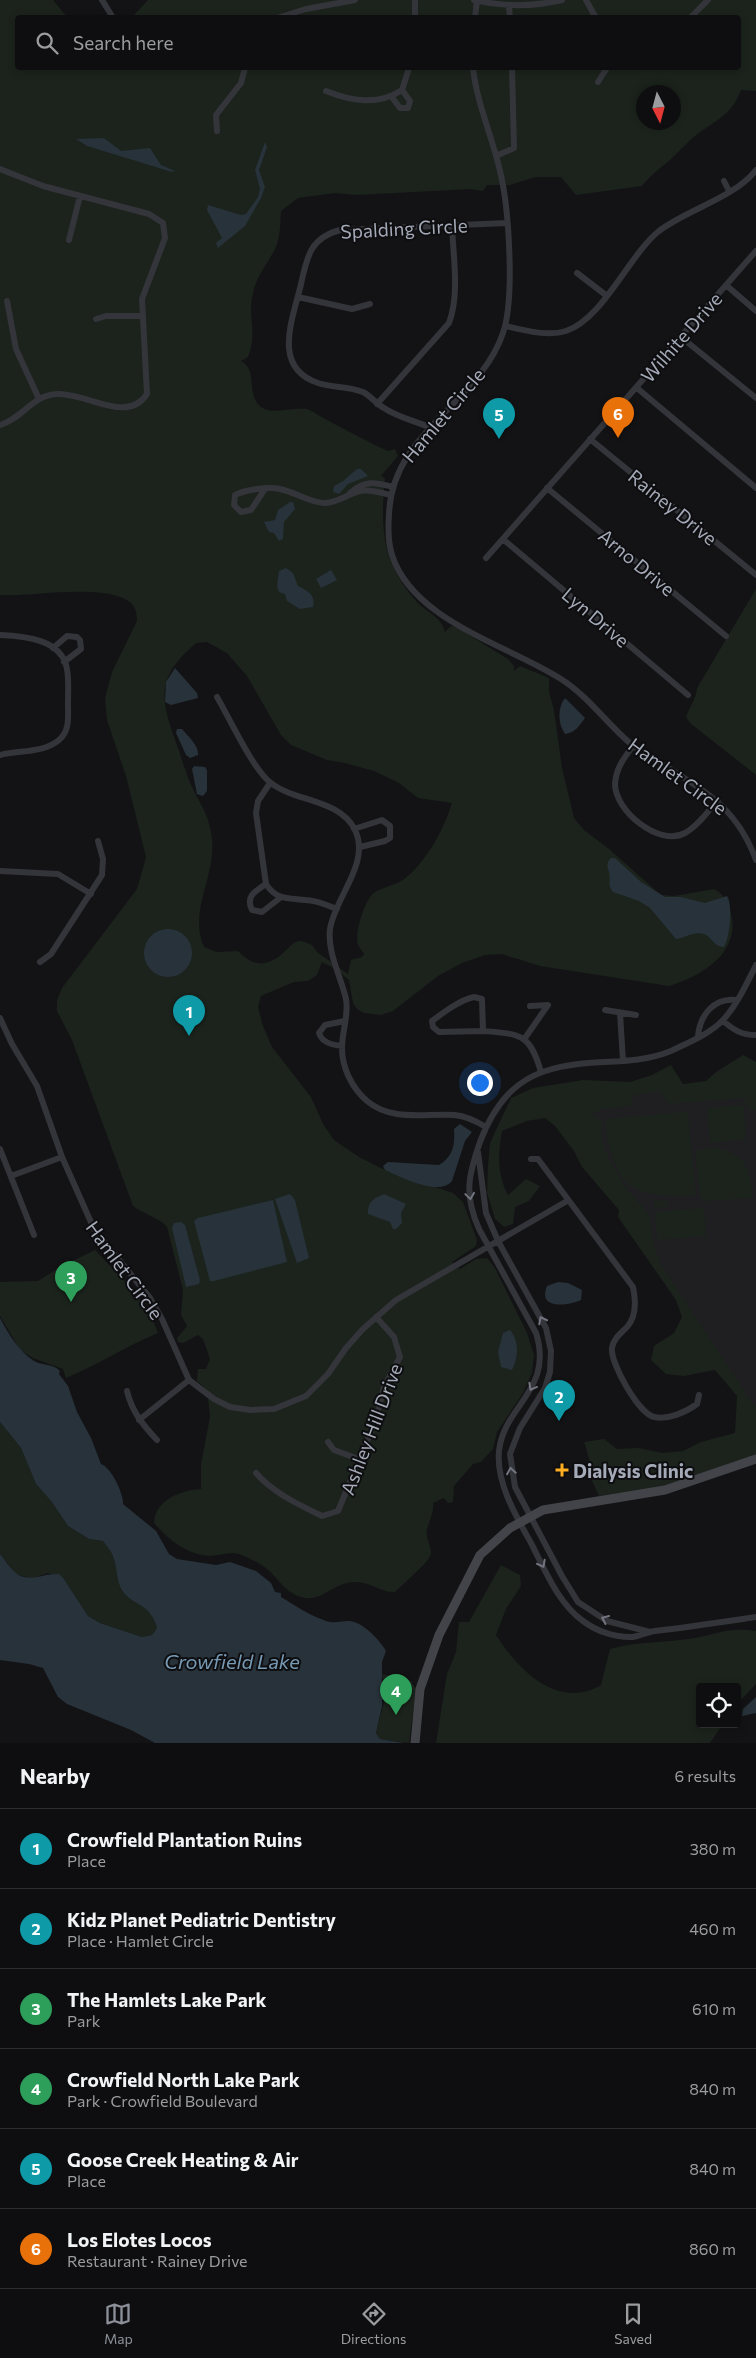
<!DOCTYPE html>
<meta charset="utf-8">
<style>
body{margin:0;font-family:Commissioner,sans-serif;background:#171719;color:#f1f3f6}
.controls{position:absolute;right:15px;bottom:15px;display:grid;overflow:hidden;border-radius:5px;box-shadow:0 2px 8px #0003}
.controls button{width:45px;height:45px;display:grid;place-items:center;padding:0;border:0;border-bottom:1px solid #2e2e30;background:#0e0e10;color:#f1f3f6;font:25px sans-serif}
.compass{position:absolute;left:636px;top:85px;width:45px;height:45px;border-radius:50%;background:#0e0e10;box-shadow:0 2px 8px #0003;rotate:174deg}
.you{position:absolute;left:479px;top:1082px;width:18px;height:18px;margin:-12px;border:4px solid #fff;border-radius:50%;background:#1a73e8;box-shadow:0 0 0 8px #1a73e833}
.badge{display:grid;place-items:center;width:32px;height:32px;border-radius:50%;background:#8c9099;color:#fff;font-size:16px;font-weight:700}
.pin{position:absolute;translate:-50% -41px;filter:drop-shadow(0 1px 2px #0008)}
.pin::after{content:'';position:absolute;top:26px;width:18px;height:15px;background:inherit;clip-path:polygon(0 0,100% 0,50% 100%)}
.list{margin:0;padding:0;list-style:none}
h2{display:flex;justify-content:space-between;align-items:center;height:65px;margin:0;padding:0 20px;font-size:21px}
h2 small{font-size:16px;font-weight:400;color:#9b9c9f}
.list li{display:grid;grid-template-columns:32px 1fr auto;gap:15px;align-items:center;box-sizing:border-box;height:80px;padding:0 20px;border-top:1px solid #2e2e30}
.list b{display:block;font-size:19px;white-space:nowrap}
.list p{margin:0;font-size:16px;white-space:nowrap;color:#9b9c9f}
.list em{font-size:16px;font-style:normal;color:#9b9c9f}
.icon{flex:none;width:28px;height:28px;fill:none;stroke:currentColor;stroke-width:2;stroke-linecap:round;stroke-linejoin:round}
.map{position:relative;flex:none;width:756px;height:1743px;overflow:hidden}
.search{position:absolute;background:#0e0e10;box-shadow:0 2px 8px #0003;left:15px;right:15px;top:15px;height:55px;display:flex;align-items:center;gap:12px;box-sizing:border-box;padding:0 18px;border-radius:5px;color:#9b9c9f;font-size:19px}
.sheet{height:545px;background:#0e0e10}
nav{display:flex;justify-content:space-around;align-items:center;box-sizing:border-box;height:70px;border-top:1px solid #2e2e30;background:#0e0e10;font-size:14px;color:#9b9c9f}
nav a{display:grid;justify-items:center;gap:2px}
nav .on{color:#8c9099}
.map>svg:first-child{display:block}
.built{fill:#1f1f22}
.green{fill:#1b231c;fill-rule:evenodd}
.water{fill:#28323a}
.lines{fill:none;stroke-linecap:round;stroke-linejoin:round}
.minor{stroke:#34353a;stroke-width:6}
.secondary{stroke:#42444a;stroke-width:9}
.oneway{stroke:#72757f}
.poi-dot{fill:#ffaf21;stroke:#0e0e10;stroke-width:2}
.labels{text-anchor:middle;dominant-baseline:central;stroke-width:4;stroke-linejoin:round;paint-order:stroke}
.street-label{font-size:19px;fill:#a4aab7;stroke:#0e0e10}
.poi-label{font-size:19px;font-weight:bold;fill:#a4aab7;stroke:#0e0e10;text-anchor:start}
.water-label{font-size:20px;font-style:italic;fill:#779ab5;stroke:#0e0e10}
</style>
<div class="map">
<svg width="756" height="1743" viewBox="0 0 756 1743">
<rect width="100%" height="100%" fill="#131315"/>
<path class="built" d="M 756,1081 L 756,1416 L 548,1098 Z"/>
<path class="green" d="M 0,0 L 53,0 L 67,17 L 18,18 L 18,68 L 738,68 L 738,18 L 132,17 L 148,0 L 756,0 L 756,91 L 741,90 C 732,114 718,119 699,133 C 688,141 680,151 670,160 C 660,168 651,175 642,186 L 576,195 L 561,177 L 535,177 L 510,185 L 487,185 L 483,191 L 470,189 L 357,195 L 335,193 L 298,198 L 281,211 C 280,224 281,236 275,249 C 268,263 256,277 253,293 C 247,317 258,331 248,357 L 241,361 C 259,370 245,394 261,407 C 272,416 293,406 307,409 C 313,411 321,417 327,420 C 344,429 361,438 379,447 L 388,451 L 395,449 L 398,456 L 381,476 L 385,478 C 380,528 382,563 417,602 C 427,613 441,616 445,632 L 451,626 L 456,627 L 508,659 L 514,666 L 514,671 L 520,666 L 549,678 L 549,692 L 554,710 L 562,768 L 574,818 L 584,830 L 609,849 L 661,895 L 674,896 L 714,889 C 723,893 727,901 730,910 C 743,952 702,976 669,986 L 540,966 L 502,954 L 485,955 L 462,963 L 438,976 L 393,1011 L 381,1015 L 364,1013 L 357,1009 L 353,1003 L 349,980 L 334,968 L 322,962 L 317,975 L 308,981 L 294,982 L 261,996 L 258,1007 L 263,1026 L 272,1047 L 311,1097 L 323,1124 L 334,1140 L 359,1157 L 385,1170 L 453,1193 L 463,1202 L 477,1240 L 476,1246 L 452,1262 L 460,1269 L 476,1259 L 487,1258 L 495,1268 L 527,1333 L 534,1355 L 532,1373 L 523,1393 L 497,1432 L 493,1449 L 481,1462 L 473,1464 L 454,1486 L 453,1502 L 448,1503 L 444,1498 L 433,1503 C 434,1513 430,1519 427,1529 C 425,1538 431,1544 431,1553 C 432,1560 402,1585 395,1592 C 379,1593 368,1578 347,1583 C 331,1586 319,1603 301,1597 C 282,1591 278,1576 263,1566 C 257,1562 247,1557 239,1554 C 230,1551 219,1556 209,1556 C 186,1554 169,1540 154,1523 C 155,1500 181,1490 201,1489 L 201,1464 L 210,1417 L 207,1390 L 197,1381 L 198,1369 L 206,1369 L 210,1359 L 203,1339 L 198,1335 L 183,1343 L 178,1342 L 177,1338 L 187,1326 L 181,1315 L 183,1290 L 167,1227 C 163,1220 142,1213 133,1206 L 72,1040 L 57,1011 L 57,1000 L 62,988 L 137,889 L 146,857 L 126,776 L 107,720 L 105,698 L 112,672 L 137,621 C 137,615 136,608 131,603 C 106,582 32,597 0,595 ZM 644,92 L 674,92 L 674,122 L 644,122 ZM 207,642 L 227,653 L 247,676 L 281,735 L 291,745 L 327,760 L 345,763 L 374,771 L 399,783 L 418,798 L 452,803 C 444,829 426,863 403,880 C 395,885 384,887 375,892 C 365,898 354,933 358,945 C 359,948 363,951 364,954 L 362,957 L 351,960 L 348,974 L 317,952 L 312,945 C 309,944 304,941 301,941 C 293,941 290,947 285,951 C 268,968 253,967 238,951 L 217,952 L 204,947 C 188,910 216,877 212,839 C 209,814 202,808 192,787 C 185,772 181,755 175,740 C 159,695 158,676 196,643 Z
M 756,589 L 756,775 L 690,723 L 686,717 C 690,706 696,699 697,688 Z
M 743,1055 L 756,1062 L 756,1110 L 751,1111 L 743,1098 L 668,1104 L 661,1092 L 638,1094 L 633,1096 L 631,1106 L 603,1109 L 590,1114 L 602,1121 L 602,1139 L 609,1160 L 624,1185 L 650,1216 L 653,1243 L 661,1264 L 756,1409 L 756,1455 L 647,1492 L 619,1493 L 599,1496 L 590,1476 L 589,1458 L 584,1442 L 604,1439 L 617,1449 L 639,1448 L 662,1453 L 683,1451 L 701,1442 L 735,1433 L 737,1396 L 715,1370 L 684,1376 L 666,1374 L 651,1360 L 654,1346 L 674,1333 L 682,1317 L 676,1300 L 618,1217 L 619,1210 L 582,1167 L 574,1151 L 555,1126 L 545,1118 L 527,1121 L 502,1131 C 498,1153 497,1175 508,1195 L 526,1179 L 540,1186 L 529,1201 L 515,1207 L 513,1224 L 504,1227 L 495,1219 L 487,1193 L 488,1165 L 490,1143 L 511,1098 L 533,1088 L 583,1080 L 630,1082 L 652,1075 L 671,1065 L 683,1084 L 706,1081 L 716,1072 Z
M 744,1105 L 746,1139 L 710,1143 L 707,1108 Z
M 685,1112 L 688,1114 L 696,1195 C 678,1197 642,1196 628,1184 C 614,1173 607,1136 604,1119 Z
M 712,1147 C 744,1151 752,1169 752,1198 L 705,1201 L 700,1197 L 695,1151 Z
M 667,1200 L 668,1207 L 654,1208 L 654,1201 Z
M 704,1208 L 706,1236 L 657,1240 L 655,1212 Z
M 95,1250 C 118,1275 147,1300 158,1333 C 126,1346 98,1365 66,1378 L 63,1369 L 33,1358 L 20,1350 L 0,1316 L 0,1282 L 38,1281 L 60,1267 Z
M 0,1422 L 21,1448 L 36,1484 L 51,1501 L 68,1526 L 89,1539 L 103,1541 C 106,1545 110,1549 112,1554 C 118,1566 115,1581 123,1592 C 135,1607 150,1603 157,1628 L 152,1635 L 142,1637 L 100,1623 L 88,1616 L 64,1579 L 48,1573 L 32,1578 L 17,1575 L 0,1554 Z
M 501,1565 L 520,1575 L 521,1586 L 506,1609 L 496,1635 C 518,1669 557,1711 601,1685 L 610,1649 C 638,1641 667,1643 695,1638 C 720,1633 729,1627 756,1631 L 756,1684 L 737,1704 L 737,1687 L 700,1687 L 700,1724 L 723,1724 L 710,1743 L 436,1743 L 447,1674 L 456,1652 L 459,1622 L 469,1622 Z
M 382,1674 L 411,1681 L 416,1689 L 409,1743 L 380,1739 L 376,1733 L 386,1694 Z"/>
<path class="water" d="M 104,138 L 121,151 L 150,148 L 161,165 L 175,171 L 172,172 L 87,146 L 76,139 Z
M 265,142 L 267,147 L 259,170 L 265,187 L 261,198 L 245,226 L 218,248 L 216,243 L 222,238 L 207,210 L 208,205 L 241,215 L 246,214 L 258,197 L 260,189 L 255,170 Z
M 357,469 L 361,469 L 368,476 L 348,484 L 339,494 L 333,492 L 334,486 L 343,481 Z
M 290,502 L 293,502 L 295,509 L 284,522 L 283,539 L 279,541 L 274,533 L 269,532 L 264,522 L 275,520 L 278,510 Z
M 286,568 L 293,573 L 298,586 C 308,591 316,595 313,607 L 300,609 L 287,601 L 285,594 L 279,592 L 277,586 L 279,571 Z
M 331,570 L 337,580 L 321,588 L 316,579 Z
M 175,668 L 197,693 L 198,698 L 171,705 L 165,702 L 166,682 Z
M 565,698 L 585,718 C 579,726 575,733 565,734 C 558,724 557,708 565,698 Z
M 177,729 L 182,729 C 189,737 199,746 198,755 L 190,758 L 186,755 L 176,733 Z
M 194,766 L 205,767 L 207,770 L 207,791 L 203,796 L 197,794 L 192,769 Z
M 611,858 L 615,858 L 641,882 L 665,897 L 681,897 L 705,903 L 727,896 C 733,905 730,937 724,947 C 714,947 712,937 704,934 C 694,931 685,938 676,939 L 650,908 L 639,901 L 613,892 C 607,884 611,881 609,872 C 608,867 605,864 611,858 Z
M144 953a24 24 0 1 1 48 0a24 24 0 1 1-48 0Z
M 460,1124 L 472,1132 L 465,1141 L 452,1181 C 439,1197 401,1177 385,1170 L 383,1166 L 388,1162 L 439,1165 C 453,1156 455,1146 454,1129 Z
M 290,1194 L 295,1200 L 309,1258 L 297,1263 L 275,1199 Z
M 384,1194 L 406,1204 L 401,1213 L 402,1223 L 396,1229 L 393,1229 L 390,1222 L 368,1214 C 367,1202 374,1198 384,1194 Z
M 273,1200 L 287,1262 L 214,1281 L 210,1281 L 194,1221 L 198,1218 Z
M 181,1222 L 185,1225 L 200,1280 L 199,1284 L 186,1287 L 172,1228 L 174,1223 Z
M 558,1282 L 568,1283 L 582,1290 L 581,1300 C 568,1306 537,1310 547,1286 Z
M 0,1318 C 9,1335 19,1351 34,1361 C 42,1366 53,1363 60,1371 L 59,1374 L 68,1386 L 77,1412 L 91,1438 L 101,1464 C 112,1468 124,1495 123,1504 L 156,1531 L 169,1554 L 177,1559 L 216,1565 L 230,1562 L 256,1571 L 271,1583 L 275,1592 L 281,1593 L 281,1597 C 296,1606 309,1615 326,1621 C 336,1624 339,1621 348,1621 C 361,1620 381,1641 386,1651 L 382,1662 L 382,1706 L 376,1733 L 380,1739 L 405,1743 L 155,1743 L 131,1730 L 67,1704 L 58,1697 L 43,1668 L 29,1664 L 0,1660 L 0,1554 C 5,1560 10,1568 16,1573 C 27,1583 45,1573 59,1574 L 64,1579 L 88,1616 L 100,1623 L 142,1637 L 152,1635 L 157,1628 C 150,1603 135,1607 123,1592 C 115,1581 118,1566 112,1554 C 110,1550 106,1545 103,1541 L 89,1539 L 68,1526 L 51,1501 L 36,1484 L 21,1448 L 0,1422 Z
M 510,1330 C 520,1342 518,1358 512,1370 L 501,1367 L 498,1352 L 503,1333 Z
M 756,1697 L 756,1713 L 742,1716 L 743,1709 Z"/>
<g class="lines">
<path class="minor" d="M 102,0 L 112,16
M 474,0 C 504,7 532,7 562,0
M 586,0 L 596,18
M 509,6 L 510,18
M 277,18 L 306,9 L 355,0
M 415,18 L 415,0
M 475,18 L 477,0
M 690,18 L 708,0
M 473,68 C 477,104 492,136 500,171 C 509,208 515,298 503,333 C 479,404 391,432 389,515 C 388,528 388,542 392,555 C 413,621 508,645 561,679 C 589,697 607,724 632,745 C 641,752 652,758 662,764 C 706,792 737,808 756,860
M 598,82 L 607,68
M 326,91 C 351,101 378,106 402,90 L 409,68
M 391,96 L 400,108 L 408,108 L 410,101 L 402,90
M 217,131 L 216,115 L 241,83 L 245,68
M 496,156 L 514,148 L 512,68
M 0,169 L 43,186 L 149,214 L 163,223 L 165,238 L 142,299 L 147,394 C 127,425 86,392 57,394 C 32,395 22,419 0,425
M 724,181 L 729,191
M 69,240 L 80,196
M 577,273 L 607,296
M 726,285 L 756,311
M 298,297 L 352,309 L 370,304
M 7,301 L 16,349 L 39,399
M 96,319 L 106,316 L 143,316
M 506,326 C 523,330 548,337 566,331 C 603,319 629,255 659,231 C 688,209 734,198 756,170
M 681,337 L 756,398
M 637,388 L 756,488
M 377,404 L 449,323 C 460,294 453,256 452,225
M 429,427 C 415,421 397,417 384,408 C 376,404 371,396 363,392 C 348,386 333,388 318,383 C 271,367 293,319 301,284 C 307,257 310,238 340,230 L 507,223
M 590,439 L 756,575
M 547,488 L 726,636
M 265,489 L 251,510 L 241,512 L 234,505 L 235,495 C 245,490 268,486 280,489 C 295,492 309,502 324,503 C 338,503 347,494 360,491 C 370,489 381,493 391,495
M 350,493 C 365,480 375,482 393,487
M 504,540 L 688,695
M 486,558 L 756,251
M 0,635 C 24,636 62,639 67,669 C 69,680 68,693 68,704 C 68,717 70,731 59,740 C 44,753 19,750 0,755
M 53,648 L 67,636 L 77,637 L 80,640 L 81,649 L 64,662
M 217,697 C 229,717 253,770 271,783 C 295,802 340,799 355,830 C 371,863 335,897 330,929 C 327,952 341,977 346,999 C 349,1015 342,1031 342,1048 C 342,1068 352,1088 367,1101 C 392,1122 425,1113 455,1115 C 466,1116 476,1121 486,1127
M 633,746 C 624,758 616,768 615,784 C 615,811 659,847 685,833 C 698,826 708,811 718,800
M 270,783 L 258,801 L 256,813 L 266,884 C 276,900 288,898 305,900 C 316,900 327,905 337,909
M 354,829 L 382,820 L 390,826 L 390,838 L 385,841 L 360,847
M 0,871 L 58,874 L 91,894
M 266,884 C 256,891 245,896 252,910 L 262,912 L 280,898
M 40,962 L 51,954 L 102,875 L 103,859 L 98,841
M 756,965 C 747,983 737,1005 723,1020 C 710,1034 687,1043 671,1051 C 649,1060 626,1061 604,1062 C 539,1065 504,1079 480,1142 C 468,1176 464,1195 479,1229 L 536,1333 C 554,1390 504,1405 499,1451 C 496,1483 516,1516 531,1543 C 545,1570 558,1603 583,1621 C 596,1631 616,1638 633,1637 C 640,1636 647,1632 655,1631 C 689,1627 722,1622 756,1617
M 474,997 L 482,999 L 483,1031 L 439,1032 L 433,1027 L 432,1021 C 444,1012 460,1000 474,997 Z
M 605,1010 L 636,1015
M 620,1013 L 623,1061
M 0,1018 L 12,1044 L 37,1086 L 62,1157 L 94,1229 L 150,1298 L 162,1319 L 189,1380 L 214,1399 L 230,1407 L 250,1410 L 274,1409 L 306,1396 L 328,1374 L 346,1348 L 363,1329 L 396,1300 L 567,1201
M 723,1021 C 734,1030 741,1035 756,1035
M 483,1031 C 520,1034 530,1033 541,1072
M 698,1036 C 700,1015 714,997 737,1000
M 525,1038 L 548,1005 L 530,1006
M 342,1046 C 333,1045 322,1043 319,1033 L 325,1025 L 345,1021
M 0,1149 L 34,1235
M 478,1152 L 486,1213 L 498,1241 L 546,1328 L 551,1351 L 550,1372 L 545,1388 L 520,1428 L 510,1454 L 515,1487 L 562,1576 L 578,1602 L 607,1621 L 650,1632
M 531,1159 L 538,1159 L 633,1287 C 636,1301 637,1316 627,1327 C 621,1333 613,1339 612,1348 C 610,1363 639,1414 654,1417 C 669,1420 686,1412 697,1404 L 699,1395
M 11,1176 L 62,1157
M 127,1391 C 132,1412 143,1425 157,1440
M 139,1420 L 189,1380
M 328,1442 L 334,1450 L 361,1460
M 256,1473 C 272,1492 299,1505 322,1516 L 338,1511 L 375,1422 L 384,1387 L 400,1357 L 394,1337 L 376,1317"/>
<path class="secondary" d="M 415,1743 L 420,1689 L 439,1635 L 480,1555 L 510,1528 L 543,1510 L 665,1490 L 756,1459"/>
</g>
<defs><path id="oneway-chevron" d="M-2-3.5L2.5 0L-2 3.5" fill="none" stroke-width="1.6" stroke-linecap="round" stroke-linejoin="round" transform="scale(1.25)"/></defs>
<g class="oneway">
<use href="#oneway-chevron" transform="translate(470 1196) rotate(82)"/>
<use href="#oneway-chevron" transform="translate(542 1320) rotate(-117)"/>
<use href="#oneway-chevron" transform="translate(532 1387) rotate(119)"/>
<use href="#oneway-chevron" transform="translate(511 1471) rotate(-99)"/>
<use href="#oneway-chevron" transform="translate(542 1564) rotate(62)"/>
<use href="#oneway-chevron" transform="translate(605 1619) rotate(-156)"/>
</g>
<path class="poi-dot" d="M559.5 1462.5h5v5h5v5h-5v5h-5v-5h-5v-5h5z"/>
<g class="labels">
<g class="street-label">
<text transform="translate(404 228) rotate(-3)">Spalding Circle</text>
<text transform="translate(681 337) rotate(-49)">Wilhite Drive</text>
<text transform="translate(443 415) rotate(-50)">Hamlet Circle</text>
<text transform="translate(673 507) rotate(39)">Rainey Drive</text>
<text transform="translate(637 562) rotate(40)">Arno Drive</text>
<text transform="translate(596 617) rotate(40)">Lyn Drive</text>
<text transform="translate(678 776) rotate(36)">Hamlet Circle</text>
<text transform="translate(125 1270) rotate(54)">Hamlet Circle</text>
<text transform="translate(371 1429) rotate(-69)">Ashley Hill Drive</text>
</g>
<g class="poi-label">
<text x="573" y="1470">Dialysis Clinic</text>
</g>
<g class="water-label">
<text x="232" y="1661">Crowfield Lake</text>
</g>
</g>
</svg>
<div class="controls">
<button><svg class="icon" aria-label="locate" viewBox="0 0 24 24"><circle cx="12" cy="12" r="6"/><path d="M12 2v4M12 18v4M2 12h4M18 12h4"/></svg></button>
</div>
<svg class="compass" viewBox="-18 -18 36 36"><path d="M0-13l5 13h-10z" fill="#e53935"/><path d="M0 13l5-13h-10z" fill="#9b9c9f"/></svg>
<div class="you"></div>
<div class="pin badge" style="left:189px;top:1036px;background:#0f9aa8">1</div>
<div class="pin badge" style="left:559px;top:1421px;background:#0f9aa8">2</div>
<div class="pin badge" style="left:71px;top:1302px;background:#2e9e5b">3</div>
<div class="pin badge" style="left:396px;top:1715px;background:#2e9e5b">4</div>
<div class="pin badge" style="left:499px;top:439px;background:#0f9aa8">5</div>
<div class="pin badge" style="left:618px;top:438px;background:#e8710a">6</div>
<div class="search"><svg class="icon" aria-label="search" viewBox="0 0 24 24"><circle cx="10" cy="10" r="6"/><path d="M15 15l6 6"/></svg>Search here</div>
</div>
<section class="sheet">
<h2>Nearby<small>6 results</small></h2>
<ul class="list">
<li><span class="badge" style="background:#0f9aa8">1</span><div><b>Crowfield Plantation Ruins</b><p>Place</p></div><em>380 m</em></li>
<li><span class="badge" style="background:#0f9aa8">2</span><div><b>Kidz Planet Pediatric Dentistry</b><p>Place · Hamlet Circle</p></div><em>460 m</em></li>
<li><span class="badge" style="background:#2e9e5b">3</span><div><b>The Hamlets Lake Park</b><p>Park</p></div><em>610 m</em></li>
<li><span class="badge" style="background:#2e9e5b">4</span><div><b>Crowfield North Lake Park</b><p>Park · Crowfield Boulevard</p></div><em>840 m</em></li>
<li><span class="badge" style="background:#0f9aa8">5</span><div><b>Goose Creek Heating &amp; Air</b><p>Place</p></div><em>840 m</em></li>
<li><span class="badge" style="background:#e8710a">6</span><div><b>Los Elotes Locos</b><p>Restaurant · Rainey Drive</p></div><em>860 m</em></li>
</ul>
</section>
<nav>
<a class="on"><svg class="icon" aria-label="map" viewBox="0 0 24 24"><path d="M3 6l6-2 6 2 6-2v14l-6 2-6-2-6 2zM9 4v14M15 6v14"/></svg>Map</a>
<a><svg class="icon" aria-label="directions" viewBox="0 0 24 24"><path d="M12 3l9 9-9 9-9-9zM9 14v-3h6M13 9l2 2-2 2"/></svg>Directions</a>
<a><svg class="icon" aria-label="saved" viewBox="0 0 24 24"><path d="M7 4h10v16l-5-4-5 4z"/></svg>Saved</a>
</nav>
